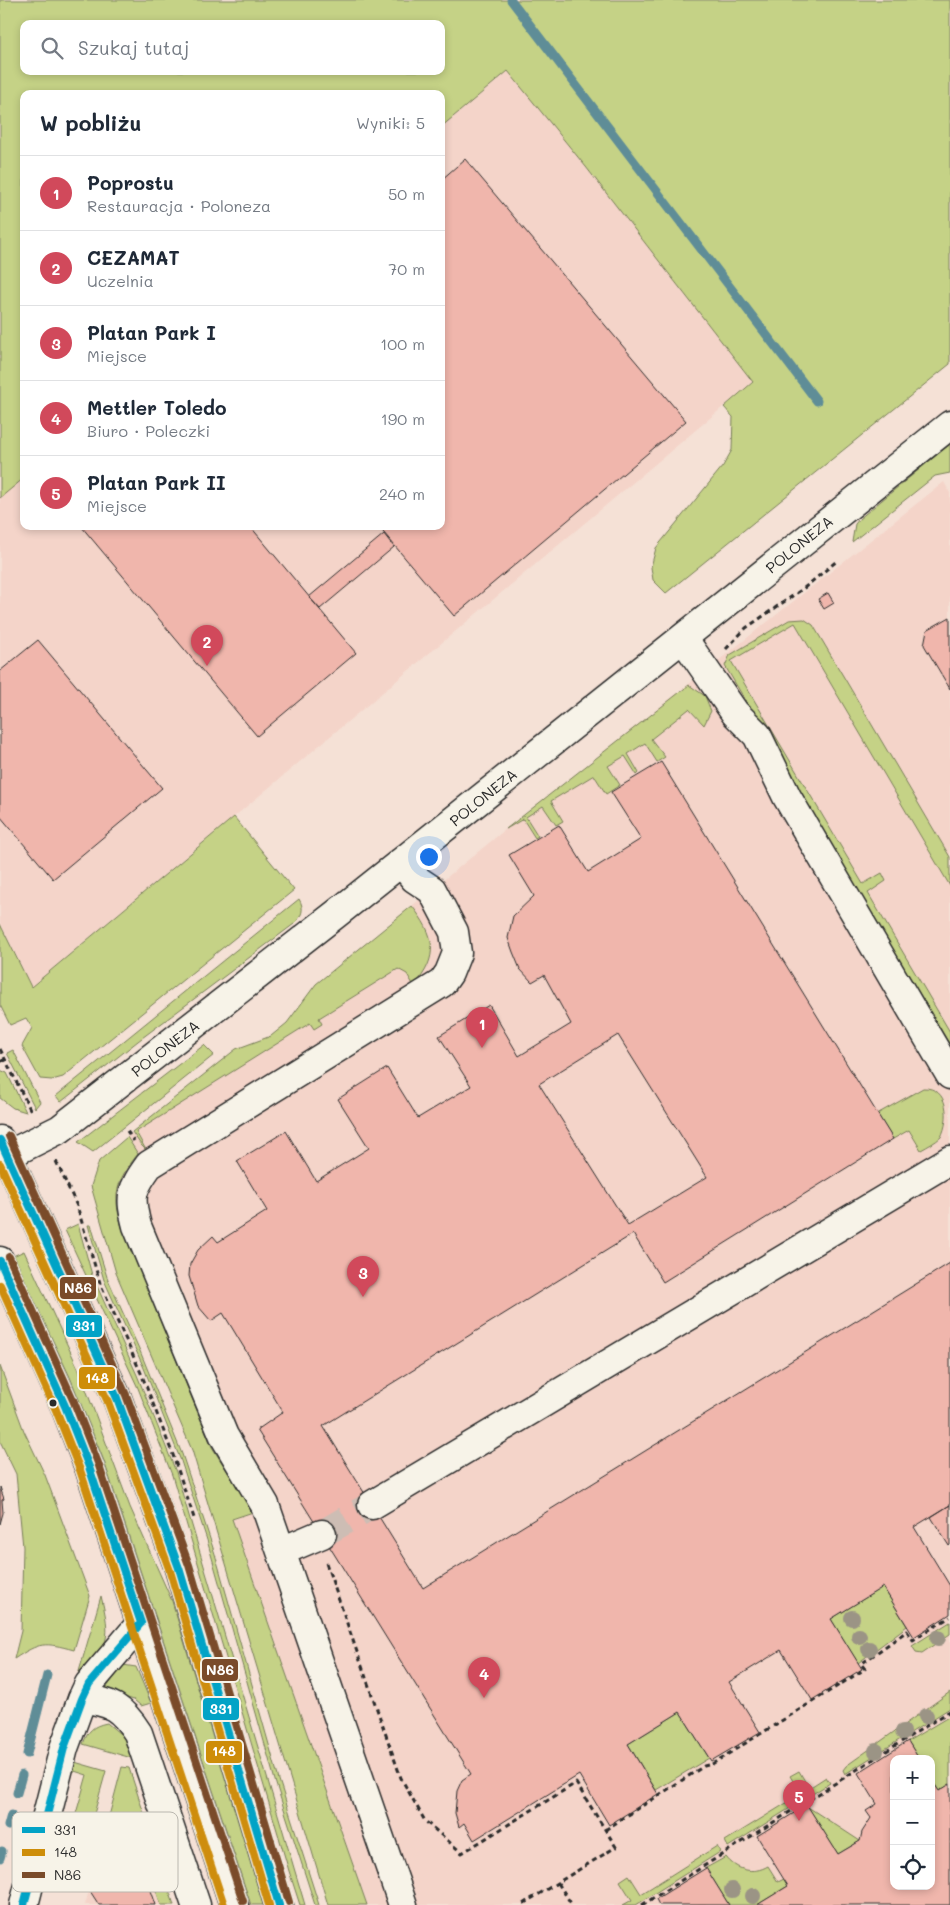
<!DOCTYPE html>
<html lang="pl">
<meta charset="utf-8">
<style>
body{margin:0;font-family:Mali,sans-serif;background:#f6f6f7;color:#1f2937}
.controls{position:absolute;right:15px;bottom:15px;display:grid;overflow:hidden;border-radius:10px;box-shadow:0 2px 8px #0003}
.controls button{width:45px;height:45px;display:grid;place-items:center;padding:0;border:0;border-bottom:1px solid #e0e1e3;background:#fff;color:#1f2937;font:25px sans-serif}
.you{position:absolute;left:428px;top:856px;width:18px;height:18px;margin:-12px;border:4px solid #fff;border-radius:50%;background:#1a73e8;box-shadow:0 0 0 8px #1a73e833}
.badge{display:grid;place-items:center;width:32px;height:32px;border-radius:50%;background:#d1495b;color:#fff;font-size:16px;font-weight:700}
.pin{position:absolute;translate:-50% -41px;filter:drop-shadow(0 1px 2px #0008)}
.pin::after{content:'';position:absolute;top:26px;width:18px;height:15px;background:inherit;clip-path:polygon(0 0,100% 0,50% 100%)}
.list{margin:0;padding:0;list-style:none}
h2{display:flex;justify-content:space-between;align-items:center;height:65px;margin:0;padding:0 20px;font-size:21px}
h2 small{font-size:16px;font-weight:400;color:#747a83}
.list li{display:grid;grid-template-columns:32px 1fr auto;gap:15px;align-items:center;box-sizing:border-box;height:75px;padding:0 20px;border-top:1px solid #e0e1e3}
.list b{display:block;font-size:19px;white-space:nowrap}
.list p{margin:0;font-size:16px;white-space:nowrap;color:#747a83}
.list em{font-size:16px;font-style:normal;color:#747a83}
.icon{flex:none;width:28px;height:28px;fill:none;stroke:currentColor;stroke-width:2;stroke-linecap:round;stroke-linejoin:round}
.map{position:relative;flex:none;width:950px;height:1905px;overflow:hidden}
.search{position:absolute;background:#fff;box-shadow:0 2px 8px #0003;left:20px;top:20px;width:425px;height:55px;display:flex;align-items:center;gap:12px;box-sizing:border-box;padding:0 18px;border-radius:10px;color:#747a83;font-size:19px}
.panel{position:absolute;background:#fff;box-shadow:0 2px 8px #0003;left:20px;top:90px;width:425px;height:440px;border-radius:10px}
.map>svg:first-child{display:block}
.built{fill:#f4d4c9;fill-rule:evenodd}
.green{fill:#c5d286;stroke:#787e58;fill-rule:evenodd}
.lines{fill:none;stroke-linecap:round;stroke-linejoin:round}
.stream{stroke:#5f8d97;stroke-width:9}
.building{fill:#f0b6ac;stroke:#2b2b2b;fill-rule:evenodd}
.minor-tunnel{stroke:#cdbdb4;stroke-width:28;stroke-dasharray:28 14;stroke-linecap:butt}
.minor-casing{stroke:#2b2b2b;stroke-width:31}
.major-casing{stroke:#2b2b2b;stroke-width:31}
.path{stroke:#2b2b2b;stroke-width:3;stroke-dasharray:5 4;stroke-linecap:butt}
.minor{stroke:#f7f3e8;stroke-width:28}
.major{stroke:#f7f3e8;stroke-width:28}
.bus-1-casing{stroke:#f7f3e8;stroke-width:11}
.bus-2-casing{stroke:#f7f3e8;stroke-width:11}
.bus-3-casing{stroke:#f7f3e8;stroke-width:11}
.bus-1{stroke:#02a3c6;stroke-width:8}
.bus-2{stroke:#ce8d09;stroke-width:8}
.bus-3{stroke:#7a4b2a;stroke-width:8}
.tree{fill:#9b9485}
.bus-dot{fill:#2b2b2b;stroke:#f7f3e8;stroke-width:2}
.labels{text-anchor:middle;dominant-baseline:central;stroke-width:4.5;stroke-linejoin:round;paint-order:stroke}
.street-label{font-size:15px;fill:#2b2b2b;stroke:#f7f3e8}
.key{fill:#f7f3e8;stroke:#bab7af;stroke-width:1}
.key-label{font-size:14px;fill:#2b2b2b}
.line-badge{stroke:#f7f3e8;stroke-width:2}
.badge-label{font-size:14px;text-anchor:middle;font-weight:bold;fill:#fff}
</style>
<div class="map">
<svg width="950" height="1905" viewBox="0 0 950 1905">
<rect width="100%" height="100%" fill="#f5e1d6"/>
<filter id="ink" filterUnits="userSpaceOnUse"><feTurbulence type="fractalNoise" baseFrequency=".02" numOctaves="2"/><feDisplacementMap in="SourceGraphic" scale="10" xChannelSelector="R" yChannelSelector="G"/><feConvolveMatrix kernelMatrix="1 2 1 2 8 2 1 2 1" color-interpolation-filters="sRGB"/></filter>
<g filter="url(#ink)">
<path class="built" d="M 508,71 L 586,167 L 753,382 L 31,987 L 0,924 L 0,498 L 24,478 L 24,526 L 441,526 L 441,127 Z
M 944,482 L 950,493 L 950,1905 L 367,1905 L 232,1519 L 253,1511 L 212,1447 L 123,1230 L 116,1207 L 117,1192 L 122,1175 L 138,1154 L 127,1137 L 236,1049 L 271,1036 L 287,1023 L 316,984 L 506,829 ZM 894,1759 L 931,1759 L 931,1886 L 894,1886 Z
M 103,1839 L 112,1843 L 139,1841 L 161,1905 L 85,1905 Z"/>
<path class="green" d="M 0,0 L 950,0 L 950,364 L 666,593 L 653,580 L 651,567 L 656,548 L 723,466 L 732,450 L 733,417 L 724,407 L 753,382 L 586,167 L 508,71 L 441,127 L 441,94 L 24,94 L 24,478 L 0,498 ZM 24,24 L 441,24 L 441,71 L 24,71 Z
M 950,444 L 950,473 L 935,476 L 852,542 L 855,524 L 859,519 Z
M 804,619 L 813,625 L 950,857 L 950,886 L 795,623 L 731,661 L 863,884 L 882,873 L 886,881 L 868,893 L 950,1032 L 950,1045 L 725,666 L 730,655 L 789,620 Z
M 689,685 L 705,696 L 711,711 L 704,725 L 689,709 L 651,739 L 665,757 L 657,762 L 645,743 L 628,754 L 639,773 L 637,775 L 625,756 L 608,766 L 620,785 L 606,794 L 594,775 L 551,801 L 563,821 L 556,825 L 543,806 L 526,817 L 538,836 L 535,838 L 523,819 L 506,829 Z
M 234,817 L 294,890 L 63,1077 L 52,1080 L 40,1079 L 22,1046 L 32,1028 L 26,1018 L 10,1025 L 0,1005 L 0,924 L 31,987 Z
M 299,899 C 305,909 302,916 294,924 L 138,1041 L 61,1102 L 56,1096 Z
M 412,906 C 435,935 440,956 414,986 L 407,974 L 398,969 L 319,1018 L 322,1024 L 314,1029 L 310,1023 L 136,1132 L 146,1150 L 141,1145 L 132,1132 L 236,1049 L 271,1036 L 287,1023 L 316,984 Z
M 204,1045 L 214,1055 L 93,1152 L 78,1142 Z
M 13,1050 L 40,1102 L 35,1108 L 7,1053 Z
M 0,1070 L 7,1073 L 26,1112 L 13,1108 L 0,1098 Z
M 923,1088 C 949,1087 950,1119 941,1137 C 936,1142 928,1146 921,1150 L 909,1130 L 893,1139 L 877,1114 Z
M 127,1137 L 138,1154 C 115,1182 112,1196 123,1230 L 212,1447 L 253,1512 L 232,1519 L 367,1905 L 328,1905 L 192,1450 L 116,1273 L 91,1186 L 99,1161 Z
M 78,1224 L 92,1275 L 137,1375 L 176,1472 L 305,1905 L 300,1905 L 289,1871 L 172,1475 L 138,1388 L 65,1230 Z
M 88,1225 L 91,1225 L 107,1277 L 140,1351 L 182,1454 L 215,1554 L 279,1780 L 319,1905 L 315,1905 L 276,1784 L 207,1540 L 181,1461 L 144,1368 L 104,1280 Z
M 24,1251 L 78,1368 L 130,1507 L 172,1601 L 263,1905 L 251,1905 L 104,1461 L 70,1377 L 13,1256 Z
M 0,1366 L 24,1431 L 45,1475 L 90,1596 L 74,1650 C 44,1642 40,1642 14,1659 L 21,1631 L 23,1547 L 16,1474 L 0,1441 Z
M 883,1587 L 907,1626 L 858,1663 L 831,1619 Z
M 101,1596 C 111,1637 111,1647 78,1675 Z
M 950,1622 L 950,1634 L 922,1653 L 916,1652 L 912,1646 Z
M 123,1665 L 136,1667 L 151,1703 L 141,1706 L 134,1700 L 104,1691 Z
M 950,1692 L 950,1708 L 845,1774 L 843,1770 L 846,1766 Z
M 680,1712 L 709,1758 L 656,1790 L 628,1744 Z
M 950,1716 L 950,1784 L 939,1791 L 931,1779 L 931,1759 L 919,1759 L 908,1741 Z
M 107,1723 L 125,1738 L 135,1759 L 83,1744 C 88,1731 92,1726 107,1723 Z
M 71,1761 L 106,1771 L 73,1889 L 56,1884 L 87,1775 L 68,1769 Z
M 122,1767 L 129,1768 L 174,1905 L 161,1905 L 139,1841 L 112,1843 L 103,1839 Z
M 799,1771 L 809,1788 L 826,1777 L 830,1783 L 728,1847 L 725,1841 L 801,1794 L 790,1776 Z
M 808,1807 L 860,1841 L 838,1854 Z
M 717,1846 L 720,1852 L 636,1905 L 623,1905 L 632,1900 L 620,1881 L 629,1875 L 641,1894 Z
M 726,1857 C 736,1870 753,1875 768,1866 L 778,1882 L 784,1879 L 788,1886 L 757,1905 L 729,1905 L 706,1868 Z"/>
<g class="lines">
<path class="stream" d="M 511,0 L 817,401
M 27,1754 L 47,1675
M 17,1793 L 22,1775
M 8,1826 L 11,1815
M 0,1858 L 2,1851"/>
</g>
<path class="building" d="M 465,159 L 686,421 L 454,616 L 378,526 L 441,526 L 441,180 Z
M 81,526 L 250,526 L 356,653 L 257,736 Z
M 384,534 L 394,547 L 320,609 L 309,597 Z
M 828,593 L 834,603 L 824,609 L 818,599 Z
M 950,617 L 950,689 L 924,645 L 927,630 Z
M 38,640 L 162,788 L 53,879 L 0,816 L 0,671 Z
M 661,762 L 893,1139 L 663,1282 L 633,1234 L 323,1426 L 423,1588 L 950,1263 L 950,1505 L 914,1527 L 950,1586 L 950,1614 L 914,1637 L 883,1587 L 831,1619 L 862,1669 L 812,1700 L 781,1650 L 729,1682 L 760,1732 L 711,1761 L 680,1712 L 628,1744 L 658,1794 L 609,1825 L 579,1775 L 474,1840 L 464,1823 L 459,1827 L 455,1813 L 457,1791 L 462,1780 L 471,1774 L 257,1430 L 283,1412 L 223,1313 L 211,1321 L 198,1306 L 189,1276 L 190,1264 L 198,1250 L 213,1236 L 218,1242 L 267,1211 L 237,1161 L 286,1131 L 316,1181 L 369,1148 L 338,1099 L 387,1068 L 418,1118 L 471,1086 L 439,1036 L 489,1005 L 519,1056 L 571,1024 L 544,975 L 532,982 L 520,969 L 513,952 L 508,938 L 513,916 L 534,896 L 509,855 L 559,825 L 588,872 L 641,839 L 611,792 ZM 618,1035 L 707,1177 L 628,1225 L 539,1084 Z
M 0,1487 L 4,1499 L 2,1500 L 3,1513 L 0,1524 Z
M 950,1505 L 950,1545 L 949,1546 L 931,1517 Z
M 908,1741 L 919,1759 L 894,1759 L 894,1886 L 931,1886 L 931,1779 L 939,1791 L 950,1784 L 950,1905 L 757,1905 L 788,1886 L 757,1836 L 807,1805 L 838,1854 L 860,1841 L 862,1832 L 871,1818 L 866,1811 L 877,1804 L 858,1773 Z
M 136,1847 L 156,1905 L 99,1905 L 90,1891 L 100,1851 Z
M 706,1868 L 729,1905 L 659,1905 L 656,1899 Z"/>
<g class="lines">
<path class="minor-tunnel" d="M 322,1534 L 372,1505"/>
<g class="minor-casing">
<path id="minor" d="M 683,638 L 735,713 L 757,735 L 787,797 L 950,1075
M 401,862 L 414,878 L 432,890 L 454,932 L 457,953 L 449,973 L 442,983 L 149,1165 C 131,1190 129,1196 137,1226 L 224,1436 L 265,1505 L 403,1905
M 0,1159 L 60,1129 L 336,914 L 950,425
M 372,1505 L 950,1160
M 282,1551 L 322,1534
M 82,1699 C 111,1701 122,1708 138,1733 L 196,1905
M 24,1905 L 64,1748 L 82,1699 L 89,1684 L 141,1623"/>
</g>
<g class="major-casing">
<path id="major" d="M 0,1140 L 117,1398 L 179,1568 L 279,1905
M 0,1261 L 65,1406 L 89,1467 L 234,1905"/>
</g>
<path class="path" d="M 726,649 L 746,628 L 804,588 L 838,560
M 0,1049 L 31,1111
M 0,1062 L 5,1059
M 127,1131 L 134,1141
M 56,1161 L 77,1206 L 100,1283 L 141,1373 L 173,1455 L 195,1521
M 326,1563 L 401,1778 L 425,1821 L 462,1853 L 576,1783 L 616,1847 L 521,1905
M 605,1830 L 704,1766 L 712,1764 L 865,1669 L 861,1664 L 907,1631 L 913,1640 L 950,1617
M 558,1883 L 572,1905
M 642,1905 L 950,1711"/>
<use href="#minor" class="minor"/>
<use href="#major" class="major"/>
<g class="bus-1-casing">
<path id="bus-1" d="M 0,1140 L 117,1398 L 179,1568 L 279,1905
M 0,1261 L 65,1406 L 89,1467 L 141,1623
M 24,1905 L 64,1748 L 82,1699 L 89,1684 L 141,1623"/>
</g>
<g class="bus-2-casing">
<path id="bus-2" d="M 0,1164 L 108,1402 L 170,1571 L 269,1905
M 0,1285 L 56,1410 L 80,1470 L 224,1905"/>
</g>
<g class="bus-3-casing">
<path id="bus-3" d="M 9,1136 L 126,1395 L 189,1565 L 289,1902
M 9,1257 L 74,1402 L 98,1463 L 243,1901"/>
</g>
<use href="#bus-1" class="bus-1"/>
<use href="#bus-2" class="bus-2"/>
<use href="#bus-3" class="bus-3"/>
</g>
<g class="tree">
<circle cx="852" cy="1618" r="8"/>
<circle cx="859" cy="1636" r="8"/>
<circle cx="938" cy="1638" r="8"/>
<circle cx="869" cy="1649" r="8"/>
<circle cx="926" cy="1716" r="8"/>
<circle cx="903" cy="1732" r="8"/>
<circle cx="876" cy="1751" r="8"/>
<circle cx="732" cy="1890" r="8"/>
<circle cx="753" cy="1896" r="8"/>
</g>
</g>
<circle class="bus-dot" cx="53" cy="1403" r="4.5"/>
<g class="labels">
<g class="street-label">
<text transform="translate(799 544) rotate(-39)">POLONEZA</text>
<text transform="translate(483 797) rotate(-39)">POLONEZA</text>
<text transform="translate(165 1048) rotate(-38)">POLONEZA</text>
</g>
</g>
<rect x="12" y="1812" width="166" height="80" rx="8" class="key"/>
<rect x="22" y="1827" width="23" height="6" fill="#02a3c6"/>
<rect x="22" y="1849" width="23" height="7" fill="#ce8d09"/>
<rect x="22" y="1872" width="23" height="6" fill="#7a4b2a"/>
<g class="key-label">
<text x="54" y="1835">331</text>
<text x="54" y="1857">148</text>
<text x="54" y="1880">N86</text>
</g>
<g class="line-badge">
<rect x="59" y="1276" width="38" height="24" rx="5" fill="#7a4b2a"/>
<rect x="65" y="1314" width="38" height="24" rx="5" fill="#02a3c6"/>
<rect x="78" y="1366" width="38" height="24" rx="5" fill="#ce8d09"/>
<rect x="201" y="1658" width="38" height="24" rx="5" fill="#7a4b2a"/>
<rect x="202" y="1697" width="38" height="24" rx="5" fill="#02a3c6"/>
<rect x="205" y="1740" width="38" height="24" rx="5" fill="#ce8d09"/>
</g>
<g class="badge-label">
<text x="78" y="1293">N86</text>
<text x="84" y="1331">331</text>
<text x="97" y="1383">148</text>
<text x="220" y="1675">N86</text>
<text x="221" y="1714">331</text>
<text x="224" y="1756">148</text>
</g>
</svg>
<div class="controls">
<button>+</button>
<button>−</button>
<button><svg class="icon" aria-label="locate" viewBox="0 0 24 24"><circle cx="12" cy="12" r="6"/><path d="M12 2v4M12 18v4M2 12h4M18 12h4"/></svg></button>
</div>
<div class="you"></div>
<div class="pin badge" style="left:482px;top:1048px">1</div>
<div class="pin badge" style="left:207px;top:666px">2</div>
<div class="pin badge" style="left:363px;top:1297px">3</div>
<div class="pin badge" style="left:484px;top:1698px">4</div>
<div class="pin badge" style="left:799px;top:1821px">5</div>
<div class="search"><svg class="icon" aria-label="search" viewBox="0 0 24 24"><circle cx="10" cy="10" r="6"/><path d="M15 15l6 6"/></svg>Szukaj tutaj</div>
<section class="panel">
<h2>W pobliżu<small>Wyniki: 5</small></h2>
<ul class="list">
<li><span class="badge">1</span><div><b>Poprostu</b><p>Restauracja · Poloneza</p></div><em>50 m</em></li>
<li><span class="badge">2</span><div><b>CEZAMAT</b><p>Uczelnia</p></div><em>70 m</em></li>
<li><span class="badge">3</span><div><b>Platan Park I</b><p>Miejsce</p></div><em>100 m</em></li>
<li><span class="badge">4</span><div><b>Mettler Toledo</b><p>Biuro · Poleczki</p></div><em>190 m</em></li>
<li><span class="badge">5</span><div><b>Platan Park II</b><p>Miejsce</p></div><em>240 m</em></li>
</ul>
</section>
</div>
